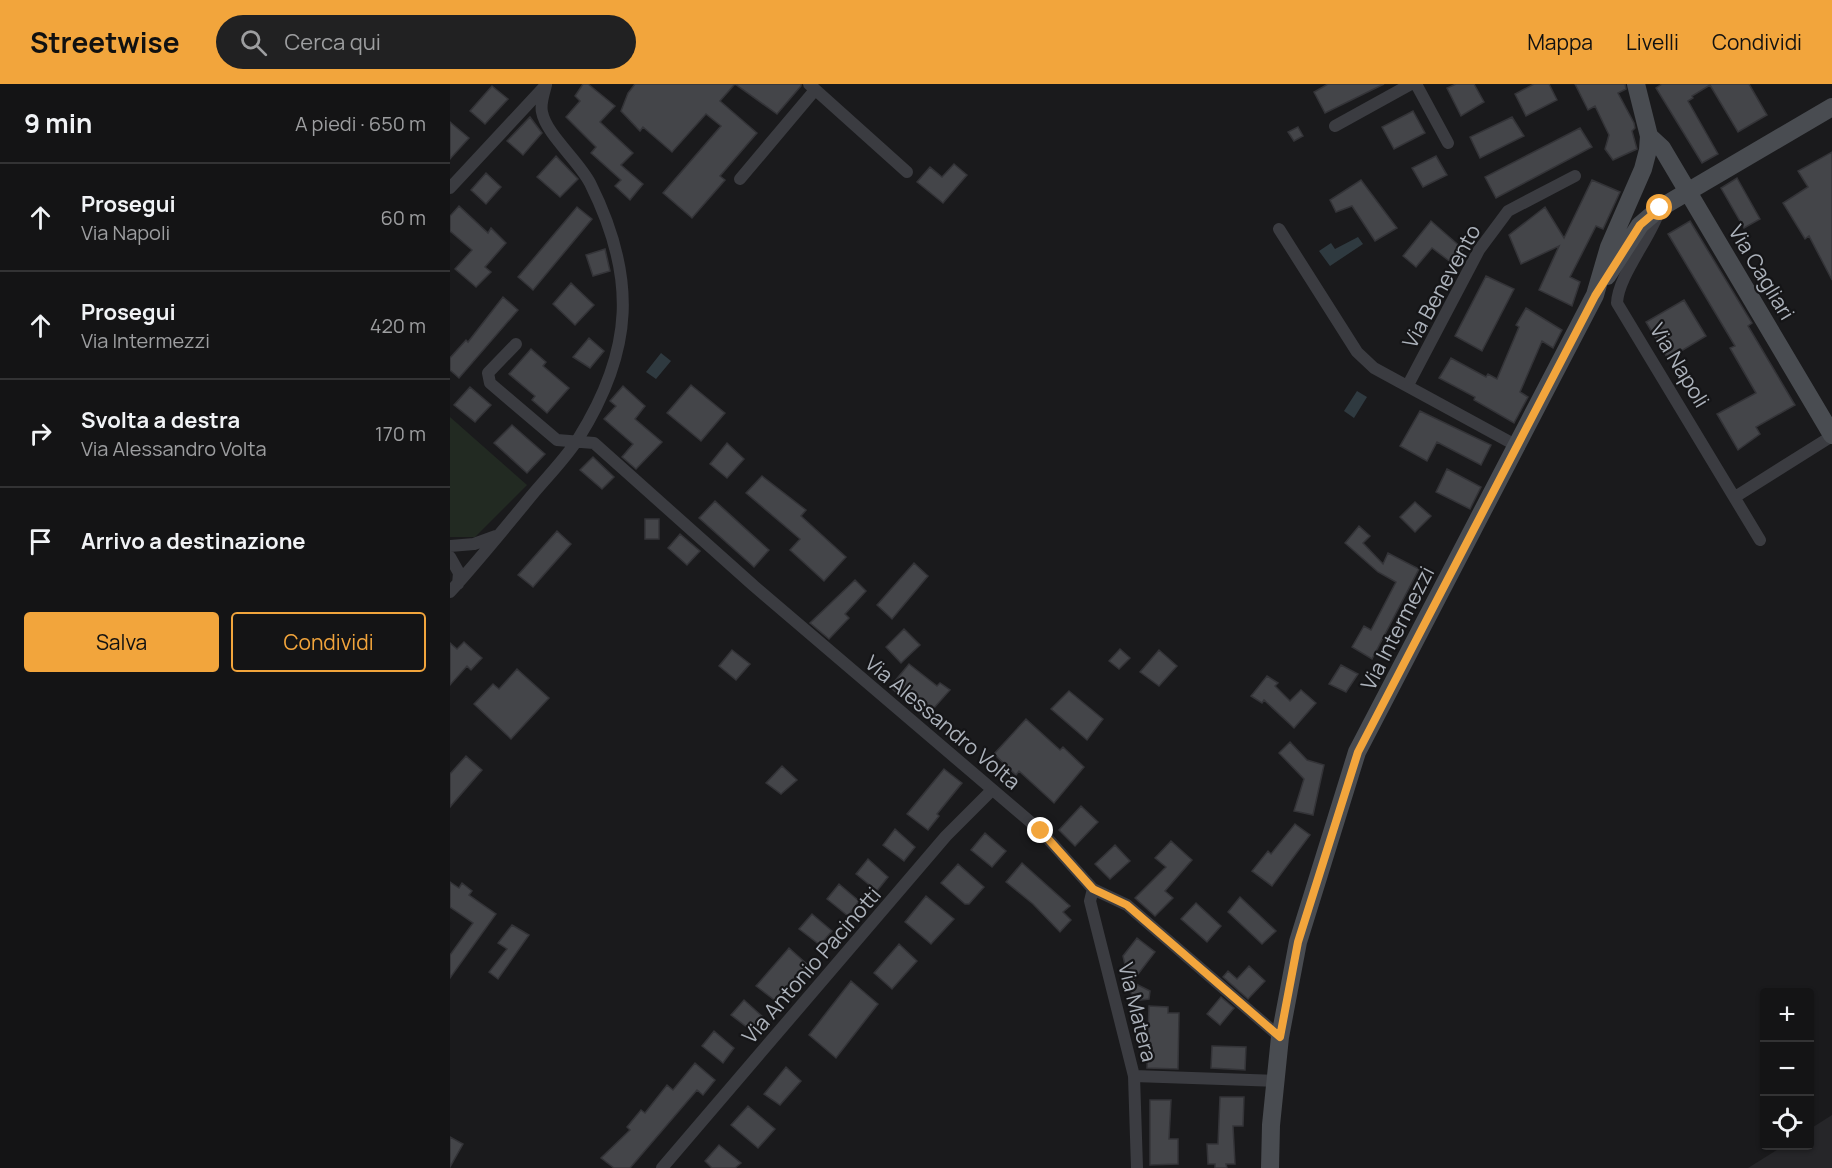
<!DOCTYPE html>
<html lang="it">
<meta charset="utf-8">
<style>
body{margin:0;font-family:Manrope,sans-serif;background:#212122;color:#f1f3f6}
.controls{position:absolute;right:18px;bottom:18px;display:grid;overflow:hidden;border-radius:6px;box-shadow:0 2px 4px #0004}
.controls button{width:54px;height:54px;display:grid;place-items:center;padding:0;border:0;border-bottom:2px solid #333334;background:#141415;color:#f1f3f6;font:30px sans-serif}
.stop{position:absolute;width:18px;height:18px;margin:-14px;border:4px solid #f2a53c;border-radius:50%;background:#fff}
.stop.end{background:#f2a53c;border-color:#fff;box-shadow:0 2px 6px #0008}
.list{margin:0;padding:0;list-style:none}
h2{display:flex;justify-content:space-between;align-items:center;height:78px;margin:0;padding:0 24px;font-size:26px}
h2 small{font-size:20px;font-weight:400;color:#9d9ea0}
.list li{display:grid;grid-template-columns:39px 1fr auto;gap:18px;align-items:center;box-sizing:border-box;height:108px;padding:0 24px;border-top:2px solid #333334}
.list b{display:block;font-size:22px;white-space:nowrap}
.list p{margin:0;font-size:20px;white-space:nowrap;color:#9d9ea0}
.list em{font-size:20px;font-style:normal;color:#9d9ea0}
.actions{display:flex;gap:12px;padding:18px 24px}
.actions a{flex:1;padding:14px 0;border:2px solid #f2a53c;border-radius:6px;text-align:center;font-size:21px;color:#f2a53c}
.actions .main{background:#f2a53c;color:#111}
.icon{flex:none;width:33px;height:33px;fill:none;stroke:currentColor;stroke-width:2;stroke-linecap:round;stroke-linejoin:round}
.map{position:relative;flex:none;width:1382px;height:1084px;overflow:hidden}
header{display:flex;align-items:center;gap:36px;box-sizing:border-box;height:84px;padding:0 30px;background:#f2a53c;color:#111}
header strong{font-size:28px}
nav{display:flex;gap:33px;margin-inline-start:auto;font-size:21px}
.search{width:420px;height:54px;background:#212122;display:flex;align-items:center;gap:15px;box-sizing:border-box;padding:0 21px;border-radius:33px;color:#9d9ea0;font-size:22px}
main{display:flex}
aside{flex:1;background:#141415}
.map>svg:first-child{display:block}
.built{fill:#262629}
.green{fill:#222a22}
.water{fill:#2f3a40}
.building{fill:#444549;stroke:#343438;stroke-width:1.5}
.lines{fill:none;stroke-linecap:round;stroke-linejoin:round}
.street{stroke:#3b3c41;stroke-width:12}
.secondary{stroke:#494c51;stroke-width:18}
.route{stroke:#f2a53c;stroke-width:8}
.labels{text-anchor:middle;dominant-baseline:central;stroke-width:4.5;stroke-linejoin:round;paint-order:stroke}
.street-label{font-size:21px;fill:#acb2bb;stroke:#151517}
</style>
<header>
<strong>Streetwise</strong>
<div class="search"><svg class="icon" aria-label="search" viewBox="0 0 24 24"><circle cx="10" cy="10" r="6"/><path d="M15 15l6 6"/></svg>Cerca qui</div>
<nav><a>Mappa</a><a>Livelli</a><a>Condividi</a></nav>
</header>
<main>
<aside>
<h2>9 min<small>A piedi · 650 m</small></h2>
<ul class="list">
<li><svg class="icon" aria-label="ahead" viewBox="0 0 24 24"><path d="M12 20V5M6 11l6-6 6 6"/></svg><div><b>Prosegui</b><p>Via Napoli</p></div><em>60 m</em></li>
<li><svg class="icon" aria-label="ahead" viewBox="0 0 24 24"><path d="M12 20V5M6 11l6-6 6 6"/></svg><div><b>Prosegui</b><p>Via Intermezzi</p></div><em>420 m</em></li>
<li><svg class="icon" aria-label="right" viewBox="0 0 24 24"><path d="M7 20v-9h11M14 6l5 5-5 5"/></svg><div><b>Svolta a destra</b><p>Via Alessandro Volta</p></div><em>170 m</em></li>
<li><svg class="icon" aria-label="arrive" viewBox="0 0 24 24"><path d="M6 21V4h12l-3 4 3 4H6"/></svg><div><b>Arrivo a destinazione</b></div></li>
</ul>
<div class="actions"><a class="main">Salva</a><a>Condividi</a></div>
</aside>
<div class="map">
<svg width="1382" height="1084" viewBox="0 0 1382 1084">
<rect width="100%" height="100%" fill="#1a1a1c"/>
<path class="built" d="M 1382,1031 L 1382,1084 L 1298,1084 L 1333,1062 L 1360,1062 L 1360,1045 Z"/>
<path class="green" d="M 0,333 L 77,401 L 25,453 L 0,453 Z"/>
<path class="water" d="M 908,153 L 913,160 L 880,182 L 869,167 L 881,159 L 885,165 Z
M 211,269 L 221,277 L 206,295 L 196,288 Z
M 907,307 L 917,313 L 904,334 L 894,327 Z"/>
<path class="building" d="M 133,0 L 138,0 L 165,22 L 150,38 L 183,69 L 171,81 L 193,100 L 180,116 L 165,102 L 171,96 L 141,69 L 146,63 L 116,33 L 130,17 L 125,12 Z
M 185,0 L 285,0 L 270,17 L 307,49 L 270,92 L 275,96 L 242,134 L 213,109 L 271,42 L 256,30 L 222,68 L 193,43 L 190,47 L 171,27 L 178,9 Z
M 285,0 L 351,0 L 351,2 L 327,30 Z
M 878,0 L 934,0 L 875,29 L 864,8 Z
M 1006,0 L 1024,0 L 1034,18 L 1011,32 L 997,4 Z
M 1084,0 L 1099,0 L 1107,16 L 1076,32 L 1065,10 Z
M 1125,0 L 1175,0 L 1176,5 L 1168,9 L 1184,39 L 1185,44 L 1182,47 L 1187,65 L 1163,76 L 1155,65 L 1159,51 L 1145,22 L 1138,26 Z
M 1212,0 L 1299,0 L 1317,31 L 1288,48 L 1260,1 L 1242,12 L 1243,14 L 1238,17 L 1268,70 L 1252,79 L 1206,4 Z
M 42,2 L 58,15 L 35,40 L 20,27 Z
M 963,27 L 975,49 L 944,65 L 932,43 Z
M 80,33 L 92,49 L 73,71 L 57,57 Z
M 1062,33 L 1074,52 L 1030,74 L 1020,53 Z
M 0,38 L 19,54 L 0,75 Z
M 848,43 L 853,52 L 844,57 L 838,48 Z
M 1130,44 L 1142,63 L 1046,114 L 1035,93 Z
M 1382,68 L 1382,196 L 1359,152 L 1355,155 L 1333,119 L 1358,103 L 1348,87 Z
M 106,72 L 128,95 L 110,113 L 87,93 Z
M 986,72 L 997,91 L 973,103 L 962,84 Z
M 504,80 L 517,91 L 493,119 L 467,98 L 480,83 L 492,93 Z
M 36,89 L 51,103 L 36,120 L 21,106 Z
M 1287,94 L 1310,135 L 1294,144 L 1271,104 Z
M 911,96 L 947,144 L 925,157 L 902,122 L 886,128 L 880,116 Z
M 1142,96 L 1170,108 L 1153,145 L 1146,142 L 1120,193 L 1130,198 L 1122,222 L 1089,206 L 1109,162 L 1071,180 L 1059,151 L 1095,123 L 1114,154 Z
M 9,122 L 38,149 L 41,144 L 56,159 L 35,183 L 41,188 L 26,203 L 5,185 L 22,166 L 0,147 L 0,132 Z
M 127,123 L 142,135 L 83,206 L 68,193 Z
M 981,137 L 1013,165 L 1002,179 L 982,164 L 966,183 L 953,172 Z
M 1240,137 L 1302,239 L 1298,242 L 1345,321 L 1306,343 L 1310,350 L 1288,366 L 1267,330 L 1306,309 L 1280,264 L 1285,262 L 1218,150 Z
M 155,165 L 160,187 L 143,192 L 136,171 Z
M 1036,192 L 1064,205 L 1032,267 L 1005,252 Z
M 121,199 L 144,221 L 125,241 L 103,220 Z
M 53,213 L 68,226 L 9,294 L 0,286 L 0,274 L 16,256 L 18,258 Z
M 1234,216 L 1256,252 L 1218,275 L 1196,238 Z
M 1076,224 L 1112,246 L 1103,264 L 1092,257 L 1070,308 L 1078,313 L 1064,339 L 1024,316 L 1025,313 L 989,294 L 1001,274 L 1036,293 L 1038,290 L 1047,295 L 1069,243 L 1066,241 Z
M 139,254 L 154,267 L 140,284 L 123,273 Z
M 81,265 L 96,278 L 93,282 L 119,304 L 97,329 L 82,316 L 85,312 L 59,290 Z
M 241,301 L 275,329 L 251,357 L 217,329 Z
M 173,302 L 195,322 L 185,335 L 212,358 L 186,385 L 172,373 L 183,360 L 154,335 L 166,322 L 160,317 Z
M 20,303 L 41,321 L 25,338 L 4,321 Z
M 970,327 L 1041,361 L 1031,381 L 987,358 L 977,377 L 950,362 Z
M 62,341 L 95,370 L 77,389 L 44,359 Z
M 277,359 L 294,375 L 277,394 L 260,380 Z
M 143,373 L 164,393 L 152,405 L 130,386 Z
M 997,385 L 1031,403 L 1020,425 L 986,408 Z
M 312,392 L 356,426 L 351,432 L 396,473 L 374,497 L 340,466 L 350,455 L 296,409 Z
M 265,417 L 319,466 L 304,483 L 249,434 Z
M 965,418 L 981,432 L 965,448 L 950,433 Z
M 195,435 L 209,435 L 209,455 L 195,455 Z
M 909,442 L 920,452 L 913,459 L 933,480 L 938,469 L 969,485 L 922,575 L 902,563 L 914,542 L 921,546 L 946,498 L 928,488 L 895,459 Z
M 107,447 L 121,460 L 83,503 L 68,491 Z
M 230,450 L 250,467 L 237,481 L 218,464 Z
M 464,479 L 478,492 L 442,535 L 427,521 Z
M 405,496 L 416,507 L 395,530 L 399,534 L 379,555 L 360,539 Z
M 454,545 L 470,561 L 451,579 L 436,563 Z
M 14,558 L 32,574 L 21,586 L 17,582 L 0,601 L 0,559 L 7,565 Z
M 670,565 L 680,574 L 669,585 L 659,577 Z
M 282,566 L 300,580 L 286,596 L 269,582 Z
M 709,566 L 727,582 L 709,602 L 690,588 Z
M 459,580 L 487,602 L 490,599 L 500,606 L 475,634 L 440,603 Z
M 891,581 L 908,590 L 896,608 L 879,600 Z
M 67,585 L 99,614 L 61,655 L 24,620 L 43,600 L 49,605 Z
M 817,592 L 828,599 L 825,602 L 840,617 L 851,606 L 866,619 L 844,644 L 814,616 L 812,619 L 801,612 Z
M 619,607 L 653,635 L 637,656 L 601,625 Z
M 576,635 L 610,666 L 613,663 L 634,683 L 604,719 L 569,687 L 566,691 L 544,670 Z
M 840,658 L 857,676 L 874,681 L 863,731 L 844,727 L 854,695 L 829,669 Z
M 16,672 L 32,686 L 0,723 L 0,690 Z
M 332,682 L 347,696 L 331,710 L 316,699 Z
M 494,685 L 512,699 L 487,730 L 489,732 L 478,746 L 457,730 Z
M 631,722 L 648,738 L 625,762 L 609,746 Z
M 845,740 L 860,751 L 822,802 L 802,787 L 818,767 L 821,770 Z
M 445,745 L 465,763 L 454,777 L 433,761 Z
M 535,749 L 556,767 L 542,783 L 521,766 Z
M 721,757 L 742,776 L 715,807 L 723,814 L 705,832 L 685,814 L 716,783 L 705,774 Z
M 665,761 L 680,777 L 660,795 L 645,780 Z
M 418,775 L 438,793 L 427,807 L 406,790 Z
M 572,779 L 620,822 L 613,828 L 621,836 L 610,848 L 583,820 L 556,798 Z
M 508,780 L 534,803 L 519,820 L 515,820 L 491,799 Z
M 0,798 L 9,804 L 12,799 L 22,807 L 19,811 L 46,830 L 0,894 L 0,871 L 23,839 L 0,823 Z
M 389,800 L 409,817 L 398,832 L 377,815 Z
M 476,812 L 504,835 L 481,860 L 455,838 Z
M 790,813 L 826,847 L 812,860 L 778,828 Z
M 746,819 L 771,842 L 757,858 L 731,835 Z
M 362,830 L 382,847 L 370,861 L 349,845 Z
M 62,841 L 79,851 L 48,895 L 39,888 L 57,865 L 48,859 Z
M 687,854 L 705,868 L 682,898 L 700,907 L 699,915 L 683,917 L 673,872 Z
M 449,860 L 467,877 L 442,905 L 424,889 Z
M 339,864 L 359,882 L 327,918 L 306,902 Z
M 799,882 L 815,897 L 798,915 L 773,893 L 778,887 L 787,895 Z
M 401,897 L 428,920 L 386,974 L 359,951 Z
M 771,913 L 784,924 L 770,941 L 757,930 Z
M 294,916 L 313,933 L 302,947 L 281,931 Z
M 699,922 L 718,923 L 718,929 L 729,929 L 728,985 L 697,984 Z
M 264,947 L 284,964 L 273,979 L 252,962 Z
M 762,962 L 796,963 L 795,986 L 761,984 Z
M 245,979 L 265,996 L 253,1011 L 247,1006 L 180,1084 L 164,1084 L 151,1074 L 180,1046 L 177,1043 L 191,1026 L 195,1029 L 217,1001 L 223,1006 Z
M 336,983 L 351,997 L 330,1021 L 314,1010 Z
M 770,1013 L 794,1013 L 793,1042 L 783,1042 L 785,1080 L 776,1080 L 777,1084 L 765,1084 L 765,1080 L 758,1080 L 757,1060 L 768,1060 Z
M 700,1016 L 721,1016 L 719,1055 L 728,1055 L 728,1080 L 700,1081 Z
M 298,1022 L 325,1045 L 308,1064 L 281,1041 Z
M 0,1053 L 13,1060 L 0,1083 Z
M 269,1061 L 291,1079 L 285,1084 L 262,1084 L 255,1077 Z"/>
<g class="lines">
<path class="street" d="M 359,0 L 457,88
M 966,0 L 998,59
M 885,42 L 961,0
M 290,95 L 365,6
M 0,104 L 95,2
M 1210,125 C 1200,155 1168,192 1167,219 L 1310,456
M 829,145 L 907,268 L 924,284 L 1069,363
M 66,260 L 38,289 L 40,299 L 107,356 L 144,359 L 304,502 L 591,747 L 643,805 L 677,821 L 830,953
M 958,301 L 1029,166 L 1058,127 L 1125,92
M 1285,413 L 1382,352
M 0,462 L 24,460 L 46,452
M 0,473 L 9,489 L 8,500
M 0,508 C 28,477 55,444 82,411 C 97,393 115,375 128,355 C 184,266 187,193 140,99 C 128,76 96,50 92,28 C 90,19 94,10 96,1
M 643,805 L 640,817 L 684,992 L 687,1084
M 684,992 L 826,997
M 212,1084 L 496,752 L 542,706"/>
<path class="secondary" d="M 1199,52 L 1212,64 L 1382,351
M 1157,192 L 1190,141 L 1210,124 L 1382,23
M 820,1084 L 821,1041 L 830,953 L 848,858 L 907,668 L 1145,211 L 1159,163 L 1193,85 L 1198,66 L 1199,52 L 1186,0"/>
</g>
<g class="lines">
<path class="route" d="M 591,747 L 643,805 L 677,821 L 830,953 L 848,858 L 908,668 L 1145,212 L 1190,141 L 1210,124"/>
</g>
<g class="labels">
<g class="street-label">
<text transform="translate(1312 188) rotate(59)">Via Cagliari</text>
<text transform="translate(991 202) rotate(-61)">Via Benevento</text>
<text transform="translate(1230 281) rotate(59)">Via Napoli</text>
<text transform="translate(947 544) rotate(-63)">Via Intermezzi</text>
<text transform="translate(493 638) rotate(40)">Via Alessandro Volta</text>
<text transform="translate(361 881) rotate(-49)">Via Antonio Pacinotti</text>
<text transform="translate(688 928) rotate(76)">Via Matera</text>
</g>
</g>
</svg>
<div class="controls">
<button>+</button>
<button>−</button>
<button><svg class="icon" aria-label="locate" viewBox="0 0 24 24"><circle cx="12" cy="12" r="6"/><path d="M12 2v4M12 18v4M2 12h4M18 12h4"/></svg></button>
</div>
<div class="stop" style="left:1210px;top:124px"></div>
<div class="stop end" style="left:591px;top:747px"></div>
</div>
</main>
